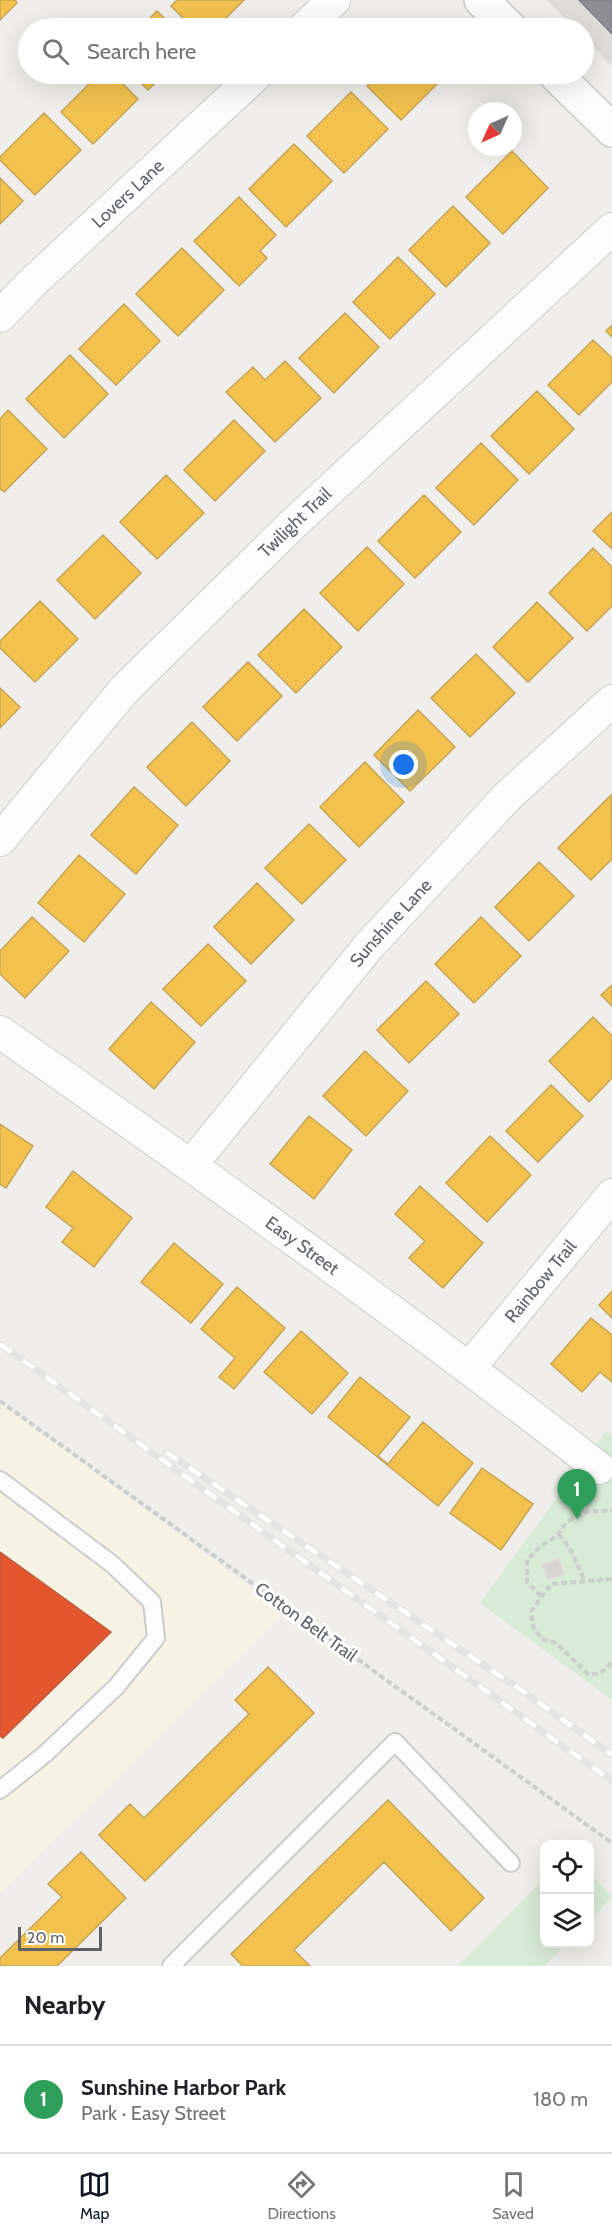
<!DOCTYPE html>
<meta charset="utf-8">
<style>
body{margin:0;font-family:Cabin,sans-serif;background:#f6f6f6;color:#202124}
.controls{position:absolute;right:18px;bottom:18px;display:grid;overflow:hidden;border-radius:12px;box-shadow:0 6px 24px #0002}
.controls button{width:54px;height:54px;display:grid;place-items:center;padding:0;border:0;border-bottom:2px solid #e0e0e0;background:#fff;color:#202124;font:30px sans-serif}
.compass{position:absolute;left:468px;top:102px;width:54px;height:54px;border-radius:50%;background:#fff;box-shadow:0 6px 24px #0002;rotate:225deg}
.scale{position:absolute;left:18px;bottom:15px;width:84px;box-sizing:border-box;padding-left:6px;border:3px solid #5f6368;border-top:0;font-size:16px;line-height:21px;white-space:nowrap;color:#5f6368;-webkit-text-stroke:4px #fff;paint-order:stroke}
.you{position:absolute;left:404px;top:765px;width:21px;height:21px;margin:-15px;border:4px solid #fff;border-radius:50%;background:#1a73e8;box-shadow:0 0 0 9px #1a73e833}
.badge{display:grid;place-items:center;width:39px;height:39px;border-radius:50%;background:#111827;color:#fff;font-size:20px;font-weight:700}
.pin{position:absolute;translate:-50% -50px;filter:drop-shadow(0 2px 3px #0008)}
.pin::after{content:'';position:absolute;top:32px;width:21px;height:18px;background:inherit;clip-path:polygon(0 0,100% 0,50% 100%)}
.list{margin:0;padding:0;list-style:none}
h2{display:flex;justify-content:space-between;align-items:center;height:78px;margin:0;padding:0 24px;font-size:26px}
h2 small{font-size:20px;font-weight:400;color:#757577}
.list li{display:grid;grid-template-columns:39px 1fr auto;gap:18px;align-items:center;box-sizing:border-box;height:108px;padding:0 24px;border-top:2px solid #e0e0e0}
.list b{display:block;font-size:22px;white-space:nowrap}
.list p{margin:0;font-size:20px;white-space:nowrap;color:#757577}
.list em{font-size:20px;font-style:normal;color:#757577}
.icon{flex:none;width:33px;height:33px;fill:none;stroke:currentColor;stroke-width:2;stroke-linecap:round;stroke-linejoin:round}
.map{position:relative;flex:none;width:612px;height:1966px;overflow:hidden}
.search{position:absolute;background:#fff;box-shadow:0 6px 24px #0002;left:18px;right:18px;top:18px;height:66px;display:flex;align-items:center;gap:15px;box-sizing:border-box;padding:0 21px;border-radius:33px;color:#757577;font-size:22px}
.sheet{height:186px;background:#fff}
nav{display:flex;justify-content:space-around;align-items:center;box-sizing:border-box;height:84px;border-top:2px solid #e0e0e0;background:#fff;font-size:16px;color:#757577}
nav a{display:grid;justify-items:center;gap:3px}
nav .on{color:#111827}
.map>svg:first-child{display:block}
.commercial{fill:#f7f3e4}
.industrial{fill:#dfddda}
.green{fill:#d8ebd6}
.homes{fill:#f2c14e;stroke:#c6a556;stroke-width:1.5}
.shops{fill:#e4572e;stroke:#bc5b3f;stroke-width:1.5}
.industry{fill:#8d8d92;stroke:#7f8085;stroke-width:1.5}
.building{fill:#d6d5d3;stroke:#deddd9;stroke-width:1.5}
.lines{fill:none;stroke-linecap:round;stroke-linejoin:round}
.lane-casing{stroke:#cbcccc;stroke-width:20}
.street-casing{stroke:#cbcccc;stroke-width:34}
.secondary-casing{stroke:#cacacb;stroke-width:36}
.path{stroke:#cacfcc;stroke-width:4;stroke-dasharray:6 3;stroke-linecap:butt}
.lane{stroke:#fdfcfc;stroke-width:16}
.street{stroke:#fdfcfc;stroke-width:32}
.secondary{stroke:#fdfcfc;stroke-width:33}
.rail-casing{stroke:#e4e4e4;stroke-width:7}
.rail{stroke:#fff;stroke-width:4.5;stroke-dasharray:14;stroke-linecap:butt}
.labels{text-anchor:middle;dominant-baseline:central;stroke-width:6;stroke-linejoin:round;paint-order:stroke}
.street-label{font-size:18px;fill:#5f6368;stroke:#fff}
</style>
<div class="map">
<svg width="612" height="1966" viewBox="0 0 612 1966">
<rect width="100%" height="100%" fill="#efeeea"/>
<path class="commercial" d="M 0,1402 L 284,1612 L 0,1894 Z"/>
<path class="industrial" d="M 546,0 L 612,0 L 612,66 L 584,38 L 584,28 L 575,28 Z"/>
<path class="green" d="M 606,1431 L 612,1435 L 612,1700 L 480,1603 Z
M 590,1873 L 612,1897 L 590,1920 Z
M 544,1879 L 544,1944 L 566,1944 L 545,1966 L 458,1966 Z"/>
<path class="homes" d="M 0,0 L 15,0 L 17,3 L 0,20 Z
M 177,0 L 244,0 L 216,28 L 193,28 L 171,6 Z
M 157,11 L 174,28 L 140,28 Z
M 99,74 L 113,74 L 138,99 L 93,144 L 61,112 Z
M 132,74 L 165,74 L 148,90 Z
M 380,74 L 445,74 L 446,75 L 401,120 L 367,86 Z
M 351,92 L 388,129 L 344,173 L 307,136 Z
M 44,113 L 81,150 L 35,195 L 0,160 L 0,157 Z
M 294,144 L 332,181 L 286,227 L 249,189 Z
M 512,151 L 548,188 L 503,234 L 466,197 Z
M 0,178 L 23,201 L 0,224 Z
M 239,197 L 276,235 L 260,251 L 267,258 L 239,286 L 194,241 Z
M 453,206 L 490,243 L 446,287 L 409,250 Z
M 182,248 L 224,290 L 178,336 L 136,294 Z
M 398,257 L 435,294 L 390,339 L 353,302 Z
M 124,304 L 160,341 L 116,385 L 79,349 Z
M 345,313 L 379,347 L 334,393 L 299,358 Z
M 612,325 L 612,337 L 606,331 Z
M 593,340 L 612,358 L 612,382 L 579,415 L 548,385 Z
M 70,355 L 108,394 L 64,438 L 26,399 Z
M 285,361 L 321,398 L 275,442 L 226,392 L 253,367 L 265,380 Z
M 537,391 L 574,429 L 529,474 L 491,436 Z
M 8,410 L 47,449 L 4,492 L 0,489 L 0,419 Z
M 234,420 L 265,451 L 215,501 L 184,470 Z
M 481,443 L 518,480 L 474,525 L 436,488 Z
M 166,475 L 204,513 L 157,559 L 120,522 Z
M 424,495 L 461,532 L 415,578 L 378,541 Z
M 612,512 L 612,549 L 593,531 Z
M 103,535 L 141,573 L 95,619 L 57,580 Z
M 367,547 L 404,584 L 358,631 L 320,593 Z
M 593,548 L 612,567 L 612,606 L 587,631 L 549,593 Z
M 40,601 L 78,639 L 35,682 L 0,648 L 0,641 Z
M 537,602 L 573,638 L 528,682 L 493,647 Z
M 304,609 L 342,647 L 296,693 L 258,655 Z
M 476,654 L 515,693 L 470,737 L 431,698 Z
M 248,662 L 282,696 L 237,741 L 203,707 Z
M 0,688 L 20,707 L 0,728 Z
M 418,710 L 455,747 L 410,791 L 374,755 Z
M 192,722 L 230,761 L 186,806 L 147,767 Z
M 365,762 L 404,802 L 359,847 L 320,807 Z
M 134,787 L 178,825 L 136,874 L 91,835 Z
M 611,795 L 612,859 L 591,880 L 558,848 Z
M 309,824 L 346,860 L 302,904 L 265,868 Z
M 79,855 L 125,894 L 84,942 L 38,903 Z
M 539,862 L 574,896 L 529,941 L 495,907 Z
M 257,883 L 294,920 L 251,964 L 214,927 Z
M 32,917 L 69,951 L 25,998 L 0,974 L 0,951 Z
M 481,917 L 521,956 L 474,1003 L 435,964 Z
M 208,944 L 246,981 L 201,1026 L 163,989 Z
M 426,981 L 459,1014 L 409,1063 L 377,1030 Z
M 612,985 L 612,1006 L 601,995 Z
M 151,1002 L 195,1042 L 154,1089 L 109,1049 Z
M 593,1017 L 612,1036 L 612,1078 L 589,1102 L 549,1061 Z
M 365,1051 L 408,1091 L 366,1136 L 323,1096 Z
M 551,1085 L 583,1116 L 538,1162 L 506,1131 Z
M 309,1116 L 352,1150 L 314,1199 L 270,1164 Z
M 0,1124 L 33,1146 L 6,1188 L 0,1184 Z
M 490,1136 L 531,1175 L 487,1222 L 446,1183 Z
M 73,1171 L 132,1218 L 94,1267 L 62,1242 L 73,1228 L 46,1207 Z
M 420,1186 L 483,1243 L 443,1288 L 409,1258 L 425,1241 L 395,1214 Z
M 174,1243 L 223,1284 L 191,1323 L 141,1282 Z
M 237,1287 L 285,1328 L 234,1389 L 219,1377 L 235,1358 L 201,1329 Z
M 612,1291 L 612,1318 L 599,1305 Z
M 591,1318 L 612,1335 L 612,1382 L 600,1372 L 582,1392 L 551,1364 Z
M 301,1331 L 348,1373 L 312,1414 L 264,1372 Z
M 360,1377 L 410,1417 L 378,1456 L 388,1464 L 423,1422 L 473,1463 L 438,1506 L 328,1417 Z
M 482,1468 L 533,1504 L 501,1550 L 450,1513 Z
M 268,1667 L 314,1713 L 145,1881 L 99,1835 L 130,1804 L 144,1818 L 249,1714 L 235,1700 Z
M 388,1800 L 484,1898 L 451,1931 L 384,1862 L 294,1950 L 310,1966 L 243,1966 L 231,1954 Z
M 81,1852 L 126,1898 L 57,1966 L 0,1966 L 0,1958 L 62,1897 L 48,1884 Z"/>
<path class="shops" d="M 0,1552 L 111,1632 L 3,1738 L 0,1736 Z"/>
<path class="industry" d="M 579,0 L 612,0 L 612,34 Z"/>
<path class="building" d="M 559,1559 L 564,1574 L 548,1580 L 542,1564 Z"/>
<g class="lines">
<g class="lane-casing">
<path id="lane" d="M 0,1480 L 112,1564 L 152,1602 L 156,1638 L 116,1687 L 45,1754 L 0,1790
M 171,1966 L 395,1742 L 511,1863"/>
</g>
<g class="street-casing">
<g id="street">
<path d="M 304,28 L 334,0"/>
<path id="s1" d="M 0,316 L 33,282 L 257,74"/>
<path id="s2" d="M 0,840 L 124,690 L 295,522 L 612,229"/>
<path id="s3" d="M 0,1032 C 203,1173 404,1316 599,1468"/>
<path id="s4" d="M 191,1165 L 368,947 L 508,796 L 612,701"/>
<path id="s5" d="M 470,1367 L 612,1195"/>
</g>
</g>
<g class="secondary-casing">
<path id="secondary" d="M 481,0 L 510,28
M 555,74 L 612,130"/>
</g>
<path class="path" d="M 0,1401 L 612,1843
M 559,1534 L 570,1549 L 585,1581
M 612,1579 L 551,1584 L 531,1611 L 533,1627 L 542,1639 L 556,1643 L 588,1674 L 599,1674 L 612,1663
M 541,1596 L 527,1582 L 527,1560 L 540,1547 L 559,1534 L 566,1522 L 587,1512 L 612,1510"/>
<use href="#lane" class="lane"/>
<use href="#street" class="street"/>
<use href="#secondary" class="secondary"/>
<g class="rail-casing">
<path id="rail" d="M 0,1344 L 612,1781
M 166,1452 L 524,1692 L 612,1755"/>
</g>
<use href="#rail" class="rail"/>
</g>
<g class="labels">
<g class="street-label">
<text stroke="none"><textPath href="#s1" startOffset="177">Lovers Lane</textPath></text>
<text stroke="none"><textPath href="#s2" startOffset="434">Twilight Trail</textPath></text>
<text stroke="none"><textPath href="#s4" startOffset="314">Sunshine Lane</textPath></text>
<text stroke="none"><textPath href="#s3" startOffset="370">Easy Street</textPath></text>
<text stroke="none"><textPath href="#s5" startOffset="111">Rainbow Trail</textPath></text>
<text transform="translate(306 1622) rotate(36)">Cotton Belt Trail</text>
</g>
</g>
</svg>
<div class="controls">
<button><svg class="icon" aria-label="locate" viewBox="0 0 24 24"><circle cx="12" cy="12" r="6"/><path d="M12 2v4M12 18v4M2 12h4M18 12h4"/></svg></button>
<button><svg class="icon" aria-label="layers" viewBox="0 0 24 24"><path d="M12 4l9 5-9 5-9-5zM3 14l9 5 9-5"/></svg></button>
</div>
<svg class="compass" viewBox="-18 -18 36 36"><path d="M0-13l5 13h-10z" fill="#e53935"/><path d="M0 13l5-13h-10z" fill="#757577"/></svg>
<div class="scale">20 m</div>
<div class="you"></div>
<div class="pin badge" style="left:577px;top:1519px;background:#2e9e5b">1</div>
<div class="search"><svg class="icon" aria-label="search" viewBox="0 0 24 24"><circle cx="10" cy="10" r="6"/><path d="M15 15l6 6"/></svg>Search here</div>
</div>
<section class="sheet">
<h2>Nearby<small></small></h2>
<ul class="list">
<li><span class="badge" style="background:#2e9e5b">1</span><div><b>Sunshine Harbor Park</b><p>Park · Easy Street</p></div><em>180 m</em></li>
</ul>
</section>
<nav>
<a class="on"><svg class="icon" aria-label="map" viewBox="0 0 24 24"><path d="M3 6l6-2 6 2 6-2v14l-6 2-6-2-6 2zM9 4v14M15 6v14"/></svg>Map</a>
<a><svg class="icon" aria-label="directions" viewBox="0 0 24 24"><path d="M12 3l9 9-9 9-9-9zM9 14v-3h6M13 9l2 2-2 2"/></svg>Directions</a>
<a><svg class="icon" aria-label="saved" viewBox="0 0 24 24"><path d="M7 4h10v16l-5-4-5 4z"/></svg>Saved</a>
</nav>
